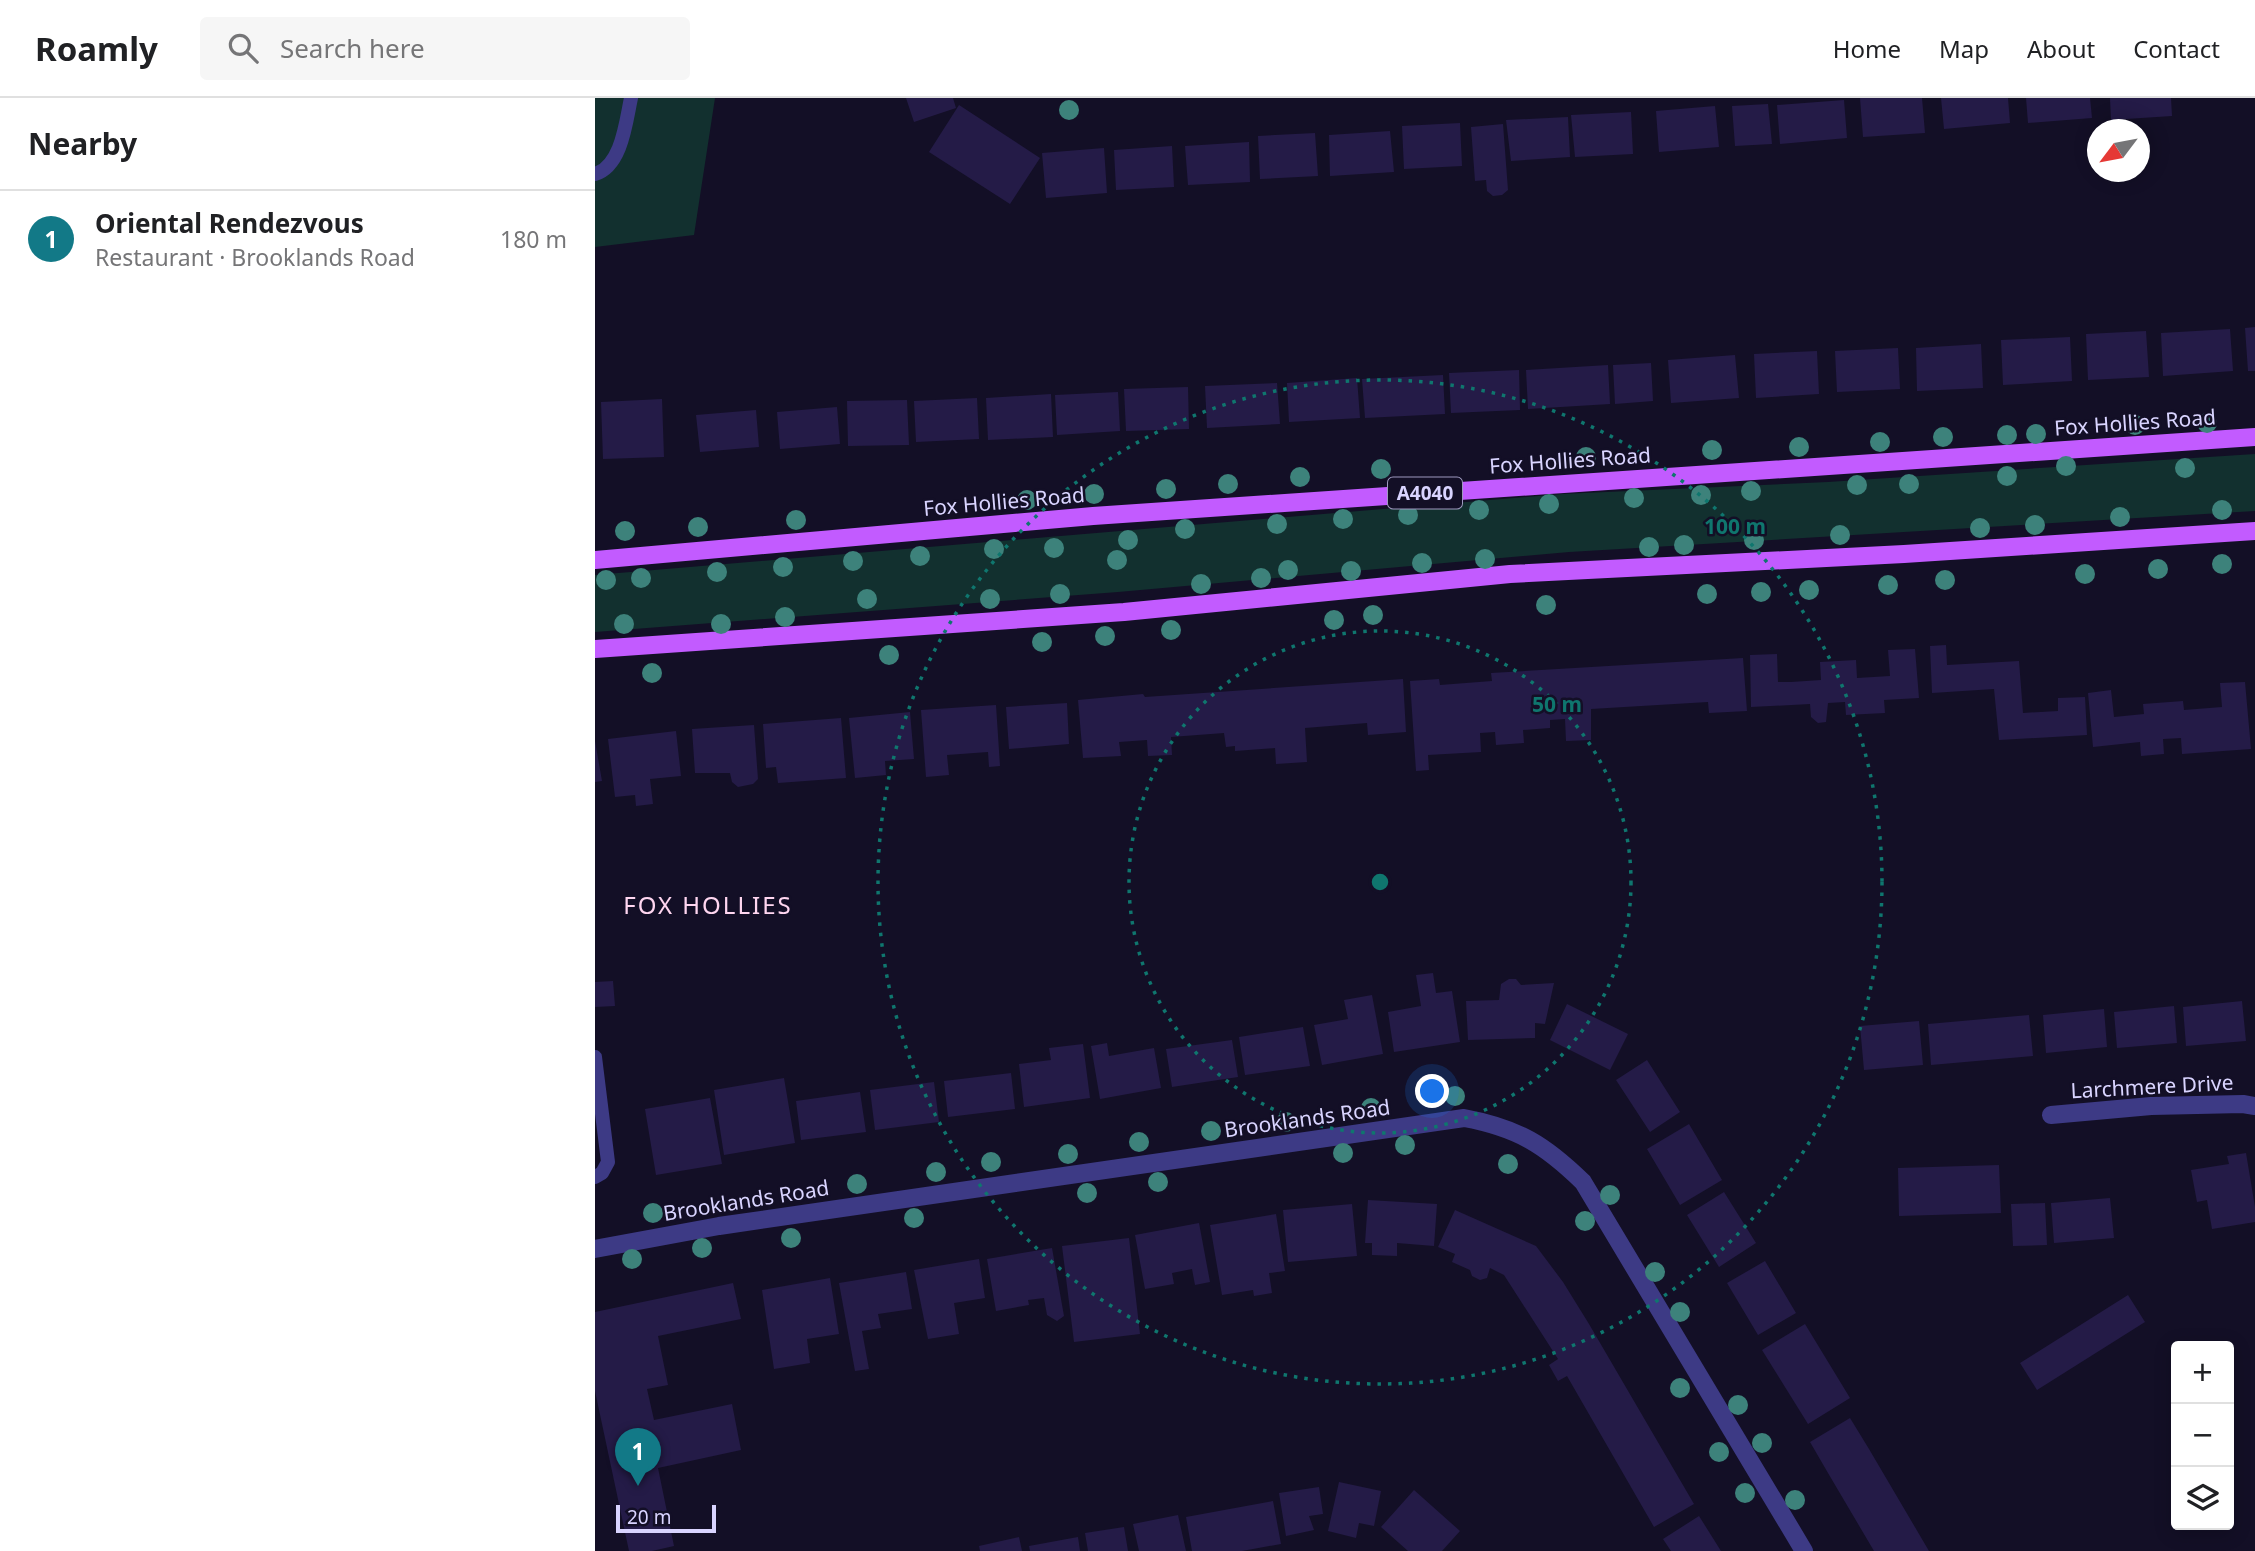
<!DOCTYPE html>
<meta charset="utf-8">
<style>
body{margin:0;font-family:"Noto Sans",sans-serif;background:#f6f6f6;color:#202124}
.controls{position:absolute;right:21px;bottom:21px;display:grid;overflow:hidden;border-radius:7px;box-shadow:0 4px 18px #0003}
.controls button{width:63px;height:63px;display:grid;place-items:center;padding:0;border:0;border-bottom:2px solid #e0e0e0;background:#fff;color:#202124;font:35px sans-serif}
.compass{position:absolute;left:1492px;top:21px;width:63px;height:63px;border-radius:50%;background:#fff;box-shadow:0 4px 18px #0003;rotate:238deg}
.scale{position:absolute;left:21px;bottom:18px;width:100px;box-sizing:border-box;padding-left:7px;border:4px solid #d9d4ff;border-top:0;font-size:19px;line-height:24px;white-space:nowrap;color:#d9d4ff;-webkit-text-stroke:5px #130f26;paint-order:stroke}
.you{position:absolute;left:838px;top:994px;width:24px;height:24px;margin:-18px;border:5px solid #fff;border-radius:50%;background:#1a73e8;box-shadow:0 0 0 10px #1a73e833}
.badge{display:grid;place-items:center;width:46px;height:46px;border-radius:50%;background:#127987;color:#fff;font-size:23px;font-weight:700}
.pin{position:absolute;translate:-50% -58px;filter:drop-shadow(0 2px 4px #0008)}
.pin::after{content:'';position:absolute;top:37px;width:24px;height:21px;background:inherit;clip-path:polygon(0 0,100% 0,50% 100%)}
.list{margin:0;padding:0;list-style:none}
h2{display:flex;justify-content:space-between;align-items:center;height:91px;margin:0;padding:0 28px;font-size:30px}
h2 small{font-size:23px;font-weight:400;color:#757577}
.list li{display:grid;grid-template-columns:46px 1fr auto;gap:21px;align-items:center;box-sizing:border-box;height:98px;padding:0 28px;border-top:2px solid #e0e0e0}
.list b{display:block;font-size:26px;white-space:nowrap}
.list p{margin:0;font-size:23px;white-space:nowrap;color:#757577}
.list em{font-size:23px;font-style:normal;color:#757577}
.icon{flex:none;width:38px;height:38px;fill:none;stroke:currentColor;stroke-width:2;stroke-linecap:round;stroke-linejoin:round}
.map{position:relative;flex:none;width:1660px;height:1453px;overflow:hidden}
header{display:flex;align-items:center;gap:42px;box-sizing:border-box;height:98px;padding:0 35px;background:#fff;border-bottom:2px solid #e0e0e0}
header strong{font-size:33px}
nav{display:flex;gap:38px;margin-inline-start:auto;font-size:24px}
.search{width:490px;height:63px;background:#f6f6f6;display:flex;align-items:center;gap:18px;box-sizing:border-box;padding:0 24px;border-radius:7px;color:#757577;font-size:26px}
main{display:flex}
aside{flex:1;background:#fff}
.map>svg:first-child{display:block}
.green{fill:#12302f}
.building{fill:#241b47}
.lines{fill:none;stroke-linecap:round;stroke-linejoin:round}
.service{stroke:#3d3a85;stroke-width:14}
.minor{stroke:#3d3a85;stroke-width:18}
.primary{stroke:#c25bff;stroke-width:18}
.tree{fill:#3d827b}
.ring{fill:none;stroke:#0f766e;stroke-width:3.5;stroke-dasharray:3.5 7}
.labels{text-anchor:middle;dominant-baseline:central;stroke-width:5;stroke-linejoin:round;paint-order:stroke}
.shield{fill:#130f26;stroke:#9e99be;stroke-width:2}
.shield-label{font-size:19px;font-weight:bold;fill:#d9d4ff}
.street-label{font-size:21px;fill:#d9d4ff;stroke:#130f26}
.quarter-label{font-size:24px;letter-spacing:2px;fill:#ffd6f0;stroke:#130f26}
.centre{fill:#0f766e;stroke:#130f26;stroke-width:3.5}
.ring-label{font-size:21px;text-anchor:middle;font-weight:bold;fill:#0f766e;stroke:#130f26;stroke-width:5;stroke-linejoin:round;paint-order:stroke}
</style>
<header>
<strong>Roamly</strong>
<div class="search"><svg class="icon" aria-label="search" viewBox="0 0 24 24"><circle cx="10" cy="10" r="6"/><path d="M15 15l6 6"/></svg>Search here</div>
<nav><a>Home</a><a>Map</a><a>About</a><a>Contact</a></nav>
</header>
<main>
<aside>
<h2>Nearby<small></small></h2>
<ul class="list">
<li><span class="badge">1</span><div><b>Oriental Rendezvous</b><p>Restaurant · Brooklands Road</p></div><em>180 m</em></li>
</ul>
</aside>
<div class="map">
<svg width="1660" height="1453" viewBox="0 0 1660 1453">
<rect width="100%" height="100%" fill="#130f26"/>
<path class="green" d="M 0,0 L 120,0 L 99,137 L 0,149 Z
M 1660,356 L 1660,413 L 974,454 L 523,494 L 0,534 L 0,477 L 967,396 L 1233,384 Z"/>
<path class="building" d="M 311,0 L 358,0 L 361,10 L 319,24 Z
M 1265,0 L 1327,0 L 1330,35 L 1268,39 Z
M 1346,0 L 1413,0 L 1415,25 L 1349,31 Z
M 1431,0 L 1495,0 L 1497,20 L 1433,25 Z
M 1515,0 L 1576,0 L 1577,18 L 1516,22 Z
M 1249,2 L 1252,40 L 1185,46 L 1182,7 Z
M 1173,6 L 1177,46 L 1140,48 L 1137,8 Z
M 364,7 L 445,60 L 415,106 L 334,54 Z
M 1120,8 L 1124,49 L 1064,54 L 1061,13 Z
M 1036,14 L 1038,56 L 980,59 L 976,17 Z
M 973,19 L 975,59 L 916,63 L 911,22 Z
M 865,25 L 867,68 L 809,71 L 807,28 Z
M 908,26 L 913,92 L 907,97 L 898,98 L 892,93 L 891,82 L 880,83 L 876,29 Z
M 795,33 L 799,74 L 735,78 L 734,37 Z
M 720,35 L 723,78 L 665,81 L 663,38 Z
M 654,44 L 655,84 L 593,87 L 590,48 Z
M 577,48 L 579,89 L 521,92 L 519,52 Z
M 509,50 L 512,95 L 451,100 L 447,55 Z
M 1660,229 L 1660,273 L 1653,273 L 1650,230 Z
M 1635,231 L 1638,273 L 1568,278 L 1566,235 Z
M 1551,233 L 1554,279 L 1493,282 L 1491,236 Z
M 1475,239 L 1477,283 L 1408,287 L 1406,242 Z
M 1386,246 L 1388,290 L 1322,293 L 1321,250 Z
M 1303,250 L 1305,291 L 1242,294 L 1240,253 Z
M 1222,253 L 1224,296 L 1161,300 L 1159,256 Z
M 1140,257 L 1144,300 L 1076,305 L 1073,262 Z
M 1056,265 L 1058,303 L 1020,306 L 1018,267 Z
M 1013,267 L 1015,306 L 933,311 L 931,272 Z
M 924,272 L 925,312 L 856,315 L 854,275 Z
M 848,277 L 850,316 L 770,320 L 767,281 Z
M 762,280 L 765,320 L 694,324 L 692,285 Z
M 682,285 L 685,326 L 612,330 L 610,288 Z
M 593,289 L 594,331 L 531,333 L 529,291 Z
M 523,294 L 525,333 L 462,337 L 460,297 Z
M 456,296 L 458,339 L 393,342 L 391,300 Z
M 382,300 L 384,341 L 321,344 L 319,303 Z
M 67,301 L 69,359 L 8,361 L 6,304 Z
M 312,302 L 314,347 L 253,348 L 252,303 Z
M 242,309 L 245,346 L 185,351 L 182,314 Z
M 161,312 L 164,349 L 105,354 L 101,317 Z
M 1351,547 L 1352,567 L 1424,563 L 1428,615 L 1463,613 L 1463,600 L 1490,599 L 1492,637 L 1404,642 L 1399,591 L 1337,595 L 1335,548 Z
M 1320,551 L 1324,600 L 1289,602 L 1290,615 L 1251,617 L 1250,604 L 1233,605 L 1231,624 L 1223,625 L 1216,619 L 1215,606 L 1156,609 L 1155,557 L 1182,556 L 1183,584 L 1196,584 L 1226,582 L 1225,564 L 1261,562 L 1262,580 L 1295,578 L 1293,552 Z
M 1148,560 L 1152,613 L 1114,615 L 1113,604 L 996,611 L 996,642 L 971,643 L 970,621 L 955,622 L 955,630 L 928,632 L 929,645 L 901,647 L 900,634 L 885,635 L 886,654 L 833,657 L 834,672 L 821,673 L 815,583 L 844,581 L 845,587 L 897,583 L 896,575 Z
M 808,581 L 811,634 L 773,637 L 772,625 L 710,630 L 712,664 L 681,666 L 680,650 L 640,653 L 640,648 L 631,649 L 629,635 L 576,639 L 577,657 L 553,658 L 552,642 L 524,644 L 526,658 L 488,660 L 483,602 L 548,596 L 550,599 Z
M 1650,584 L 1656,651 L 1587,656 L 1586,640 L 1568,641 L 1569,656 L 1546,658 L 1545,644 L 1498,649 L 1493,595 L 1516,592 L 1519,619 L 1549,616 L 1548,606 L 1588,603 L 1589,612 L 1627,609 L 1625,585 Z
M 472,605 L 474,646 L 414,651 L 411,609 Z
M 401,607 L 405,668 L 394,669 L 393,654 L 352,657 L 354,677 L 331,679 L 326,612 Z
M 315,614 L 319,661 L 290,663 L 291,677 L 260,680 L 254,620 Z
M 246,620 L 251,680 L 183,685 L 181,669 L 171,670 L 168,626 Z
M 159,627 L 163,681 L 158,686 L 143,689 L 137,684 L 135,675 L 100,675 L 97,631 Z
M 81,633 L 86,678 L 55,681 L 58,706 L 41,708 L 40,697 L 20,699 L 13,641 Z
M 0,643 L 7,683 L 0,684 Z
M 838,875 L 841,895 L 857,893 L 865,944 L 799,954 L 793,914 L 826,908 L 821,877 Z
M 914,881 L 921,881 L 926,887 L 959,885 L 950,926 L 940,925 L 940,940 L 873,942 L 871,903 L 904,902 L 906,886 Z
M 18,883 L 20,908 L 0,909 L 0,884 Z
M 777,897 L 788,956 L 727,967 L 719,927 L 753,921 L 749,902 Z
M 1647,903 L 1651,943 L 1591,948 L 1588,909 Z
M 972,906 L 1033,936 L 1015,972 L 955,942 Z
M 1579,908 L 1582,945 L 1522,950 L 1519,914 Z
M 1509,911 L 1512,949 L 1451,955 L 1448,917 Z
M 1434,917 L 1438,958 L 1336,967 L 1333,926 Z
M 1324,923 L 1328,967 L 1269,972 L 1265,928 Z
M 708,929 L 715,968 L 650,977 L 644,939 Z
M 637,942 L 643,979 L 577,989 L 571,951 Z
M 512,945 L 514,958 L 559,950 L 566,990 L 505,1001 L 496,948 Z
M 488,946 L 495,1000 L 429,1009 L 424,966 L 456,962 L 454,950 Z
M 1052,962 L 1085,1014 L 1055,1034 L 1021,982 Z
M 416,975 L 420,1011 L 353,1019 L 349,983 Z
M 189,980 L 200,1045 L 129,1057 L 119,992 Z
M 339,984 L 344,1024 L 280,1032 L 275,992 Z
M 265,994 L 271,1034 L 206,1042 L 201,1003 Z
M 115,1000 L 127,1066 L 61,1077 L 50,1011 Z
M 1094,1026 L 1127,1082 L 1085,1107 L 1052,1051 Z
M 1651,1055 L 1660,1109 L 1660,1124 L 1617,1131 L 1612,1102 L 1602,1104 L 1596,1072 L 1634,1066 L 1632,1058 Z
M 1404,1067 L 1406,1115 L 1304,1118 L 1303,1070 Z
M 1129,1094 L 1161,1145 L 1124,1169 L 1092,1117 Z
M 1515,1100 L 1519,1140 L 1459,1145 L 1456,1105 Z
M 773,1102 L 842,1106 L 839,1148 L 802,1145 L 802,1158 L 777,1157 L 777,1145 L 770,1145 Z
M 1450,1105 L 1452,1147 L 1418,1148 L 1416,1106 Z
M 757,1106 L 762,1158 L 693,1164 L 688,1112 Z
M 860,1112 L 941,1148 L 968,1184 L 994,1226 L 1099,1406 L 1059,1429 L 972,1278 L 963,1283 L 954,1267 L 963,1261 L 909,1177 L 895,1170 L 892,1180 L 885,1182 L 877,1178 L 875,1172 L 857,1164 L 860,1156 L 843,1149 Z
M 681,1116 L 690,1173 L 674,1175 L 677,1195 L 659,1198 L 658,1192 L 627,1197 L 615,1127 Z
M 604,1125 L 615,1184 L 600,1187 L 597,1171 L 577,1175 L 579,1186 L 550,1191 L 540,1137 Z
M 534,1140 L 545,1236 L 479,1244 L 467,1148 Z
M 457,1150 L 469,1218 L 462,1223 L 452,1217 L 449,1200 L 433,1202 L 434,1207 L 401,1213 L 392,1161 Z
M 384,1161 L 390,1200 L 359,1205 L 364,1236 L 333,1241 L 319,1172 Z
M 1170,1163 L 1201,1215 L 1163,1237 L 1132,1185 Z
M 311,1174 L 317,1211 L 283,1216 L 286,1230 L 267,1233 L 274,1271 L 260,1273 L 244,1185 Z
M 235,1180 L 244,1236 L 212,1241 L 215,1265 L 179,1271 L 167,1192 Z
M 138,1185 L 146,1221 L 63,1238 L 73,1287 L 52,1291 L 59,1322 L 137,1306 L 146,1352 L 63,1370 L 79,1448 L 57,1453 L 34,1453 L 0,1293 L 0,1214 Z
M 1533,1197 L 1550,1224 L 1442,1292 L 1425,1265 Z
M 1210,1226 L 1255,1300 L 1213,1326 L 1167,1252 Z
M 1255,1320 L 1274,1351 L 1334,1453 L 1279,1453 L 1233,1375 L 1215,1344 Z
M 744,1384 L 786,1393 L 779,1428 L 764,1425 L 761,1440 L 733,1433 Z
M 724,1389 L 728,1416 L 714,1418 L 719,1432 L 691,1438 L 684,1395 Z
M 819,1392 L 865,1433 L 847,1453 L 813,1453 L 786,1429 Z
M 678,1403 L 686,1446 L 647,1453 L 597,1453 L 591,1419 Z
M 583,1417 L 591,1453 L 544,1453 L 538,1426 Z
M 1104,1418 L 1126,1453 L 1076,1453 L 1068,1441 Z
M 529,1429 L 533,1453 L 493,1453 L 490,1435 Z
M 424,1439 L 427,1453 L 385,1453 L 384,1448 Z
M 483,1439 L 485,1453 L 435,1453 L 434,1448 Z"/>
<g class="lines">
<path class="service" d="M 0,76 C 27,68 31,23 36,0
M 0,959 L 13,1064 L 7,1075 L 0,1079"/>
<path class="minor" d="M 1456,1017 L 1556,1008 L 1648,1006 L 1660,1008
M 0,1151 L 124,1128 L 869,1020 C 923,1030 950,1047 988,1084 L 1209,1453"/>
<path class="primary" d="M 0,462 L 498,418 L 1660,339
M 0,551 L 529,514 L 915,476 L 1309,456 L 1660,433"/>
</g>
<g class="tree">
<circle cx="474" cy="12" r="10"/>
<circle cx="1612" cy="325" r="10"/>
<circle cx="1540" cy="327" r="10"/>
<circle cx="1441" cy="336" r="10"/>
<circle cx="1412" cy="337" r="10"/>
<circle cx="1348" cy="339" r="10"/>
<circle cx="1285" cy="344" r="10"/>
<circle cx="1204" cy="349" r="10"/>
<circle cx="1117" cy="352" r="10"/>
<circle cx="991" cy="359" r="10"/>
<circle cx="1471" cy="368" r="10"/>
<circle cx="1590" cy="370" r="10"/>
<circle cx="786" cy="371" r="10"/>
<circle cx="1412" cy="378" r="10"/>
<circle cx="705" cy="379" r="10"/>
<circle cx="633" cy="386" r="10"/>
<circle cx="1314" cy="386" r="10"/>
<circle cx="1262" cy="387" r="10"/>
<circle cx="571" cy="391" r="10"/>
<circle cx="1156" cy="393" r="10"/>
<circle cx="499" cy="396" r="10"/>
<circle cx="1106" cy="397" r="10"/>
<circle cx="1039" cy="400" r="10"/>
<circle cx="432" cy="402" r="10"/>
<circle cx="954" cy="406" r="10"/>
<circle cx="884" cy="412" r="10"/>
<circle cx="1627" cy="412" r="10"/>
<circle cx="813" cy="417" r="10"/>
<circle cx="1525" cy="419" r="10"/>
<circle cx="748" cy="421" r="10"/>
<circle cx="201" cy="422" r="10"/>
<circle cx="682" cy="426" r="10"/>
<circle cx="1440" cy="427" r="10"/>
<circle cx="103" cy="429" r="10"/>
<circle cx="1385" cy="430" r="10"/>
<circle cx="590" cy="431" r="10"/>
<circle cx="30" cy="433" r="10"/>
<circle cx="1245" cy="437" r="10"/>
<circle cx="533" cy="442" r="10"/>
<circle cx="1159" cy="442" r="10"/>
<circle cx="1089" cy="447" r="10"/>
<circle cx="1054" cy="449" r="10"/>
<circle cx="459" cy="450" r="10"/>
<circle cx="399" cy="451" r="10"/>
<circle cx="325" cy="458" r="10"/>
<circle cx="890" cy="461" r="10"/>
<circle cx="522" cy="462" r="10"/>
<circle cx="258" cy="463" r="10"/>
<circle cx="827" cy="465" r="10"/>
<circle cx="1627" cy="466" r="10"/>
<circle cx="188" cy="469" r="10"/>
<circle cx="1563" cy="471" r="10"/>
<circle cx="693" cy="472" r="10"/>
<circle cx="756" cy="473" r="10"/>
<circle cx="122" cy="474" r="10"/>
<circle cx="1490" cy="476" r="10"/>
<circle cx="46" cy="480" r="10"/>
<circle cx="666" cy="480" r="10"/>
<circle cx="11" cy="482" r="10"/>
<circle cx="1350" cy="482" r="10"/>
<circle cx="606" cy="486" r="10"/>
<circle cx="1293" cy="487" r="10"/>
<circle cx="1214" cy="492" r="10"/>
<circle cx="1166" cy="494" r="10"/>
<circle cx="465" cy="496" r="10"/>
<circle cx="1112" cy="496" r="10"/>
<circle cx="272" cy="501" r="10"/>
<circle cx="395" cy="501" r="10"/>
<circle cx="951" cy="507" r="10"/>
<circle cx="778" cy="517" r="10"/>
<circle cx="190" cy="519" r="10"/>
<circle cx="739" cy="522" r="10"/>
<circle cx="29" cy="526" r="10"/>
<circle cx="126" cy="526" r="10"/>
<circle cx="576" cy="532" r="10"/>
<circle cx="510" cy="538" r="10"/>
<circle cx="447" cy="544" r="10"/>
<circle cx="294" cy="557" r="10"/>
<circle cx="57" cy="575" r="10"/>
<circle cx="860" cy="998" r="10"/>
<circle cx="776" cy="1010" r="10"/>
<circle cx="691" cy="1024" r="10"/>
<circle cx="616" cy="1033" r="10"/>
<circle cx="544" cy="1044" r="10"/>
<circle cx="810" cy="1047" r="10"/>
<circle cx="748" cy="1055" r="10"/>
<circle cx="473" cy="1056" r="10"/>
<circle cx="396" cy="1064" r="10"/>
<circle cx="913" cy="1066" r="10"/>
<circle cx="341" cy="1074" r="10"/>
<circle cx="563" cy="1084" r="10"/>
<circle cx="262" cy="1086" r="10"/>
<circle cx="492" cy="1095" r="10"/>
<circle cx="1015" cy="1097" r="10"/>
<circle cx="58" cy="1115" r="10"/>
<circle cx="319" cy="1120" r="10"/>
<circle cx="990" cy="1123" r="10"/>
<circle cx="196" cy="1140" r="10"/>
<circle cx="107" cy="1150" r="10"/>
<circle cx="37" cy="1161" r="10"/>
<circle cx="1060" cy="1174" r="10"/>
<circle cx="1085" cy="1214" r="10"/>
<circle cx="1085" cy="1290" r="10"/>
<circle cx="1143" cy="1307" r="10"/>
<circle cx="1167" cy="1345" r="10"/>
<circle cx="1124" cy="1354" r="10"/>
<circle cx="1150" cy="1395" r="10"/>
<circle cx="1200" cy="1402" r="10"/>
</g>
<g class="ring">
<circle cx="785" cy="784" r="251"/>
<circle cx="785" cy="784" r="502"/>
</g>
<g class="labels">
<rect class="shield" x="793" y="379.5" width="74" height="31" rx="5"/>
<g class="shield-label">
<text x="830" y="395">A4040</text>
</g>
<g class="street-label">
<text transform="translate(1540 324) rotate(-4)">Fox Hollies Road</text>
<text transform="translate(975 362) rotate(-4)">Fox Hollies Road</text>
<text transform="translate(409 403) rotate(-5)">Fox Hollies Road</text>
<text transform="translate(1557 988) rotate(-3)">Larchmere Drive</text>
<text transform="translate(712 1020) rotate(-8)">Brooklands Road</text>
<text transform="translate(151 1102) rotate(-9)">Brooklands Road</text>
</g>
<g class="quarter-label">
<text x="113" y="806">FOX HOLLIES</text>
</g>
</g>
<circle cx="785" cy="784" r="10" class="centre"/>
<g class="ring-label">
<text x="1140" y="436">100 m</text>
<text x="962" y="614">50 m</text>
</g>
</svg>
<div class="controls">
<button>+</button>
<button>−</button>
<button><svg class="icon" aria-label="layers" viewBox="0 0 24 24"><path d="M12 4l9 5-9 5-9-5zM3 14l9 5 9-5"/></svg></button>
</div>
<svg class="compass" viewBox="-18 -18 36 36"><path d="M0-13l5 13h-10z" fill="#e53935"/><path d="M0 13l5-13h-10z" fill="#757577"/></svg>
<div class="scale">20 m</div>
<div class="you"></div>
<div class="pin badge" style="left:43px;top:1388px">1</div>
</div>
</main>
